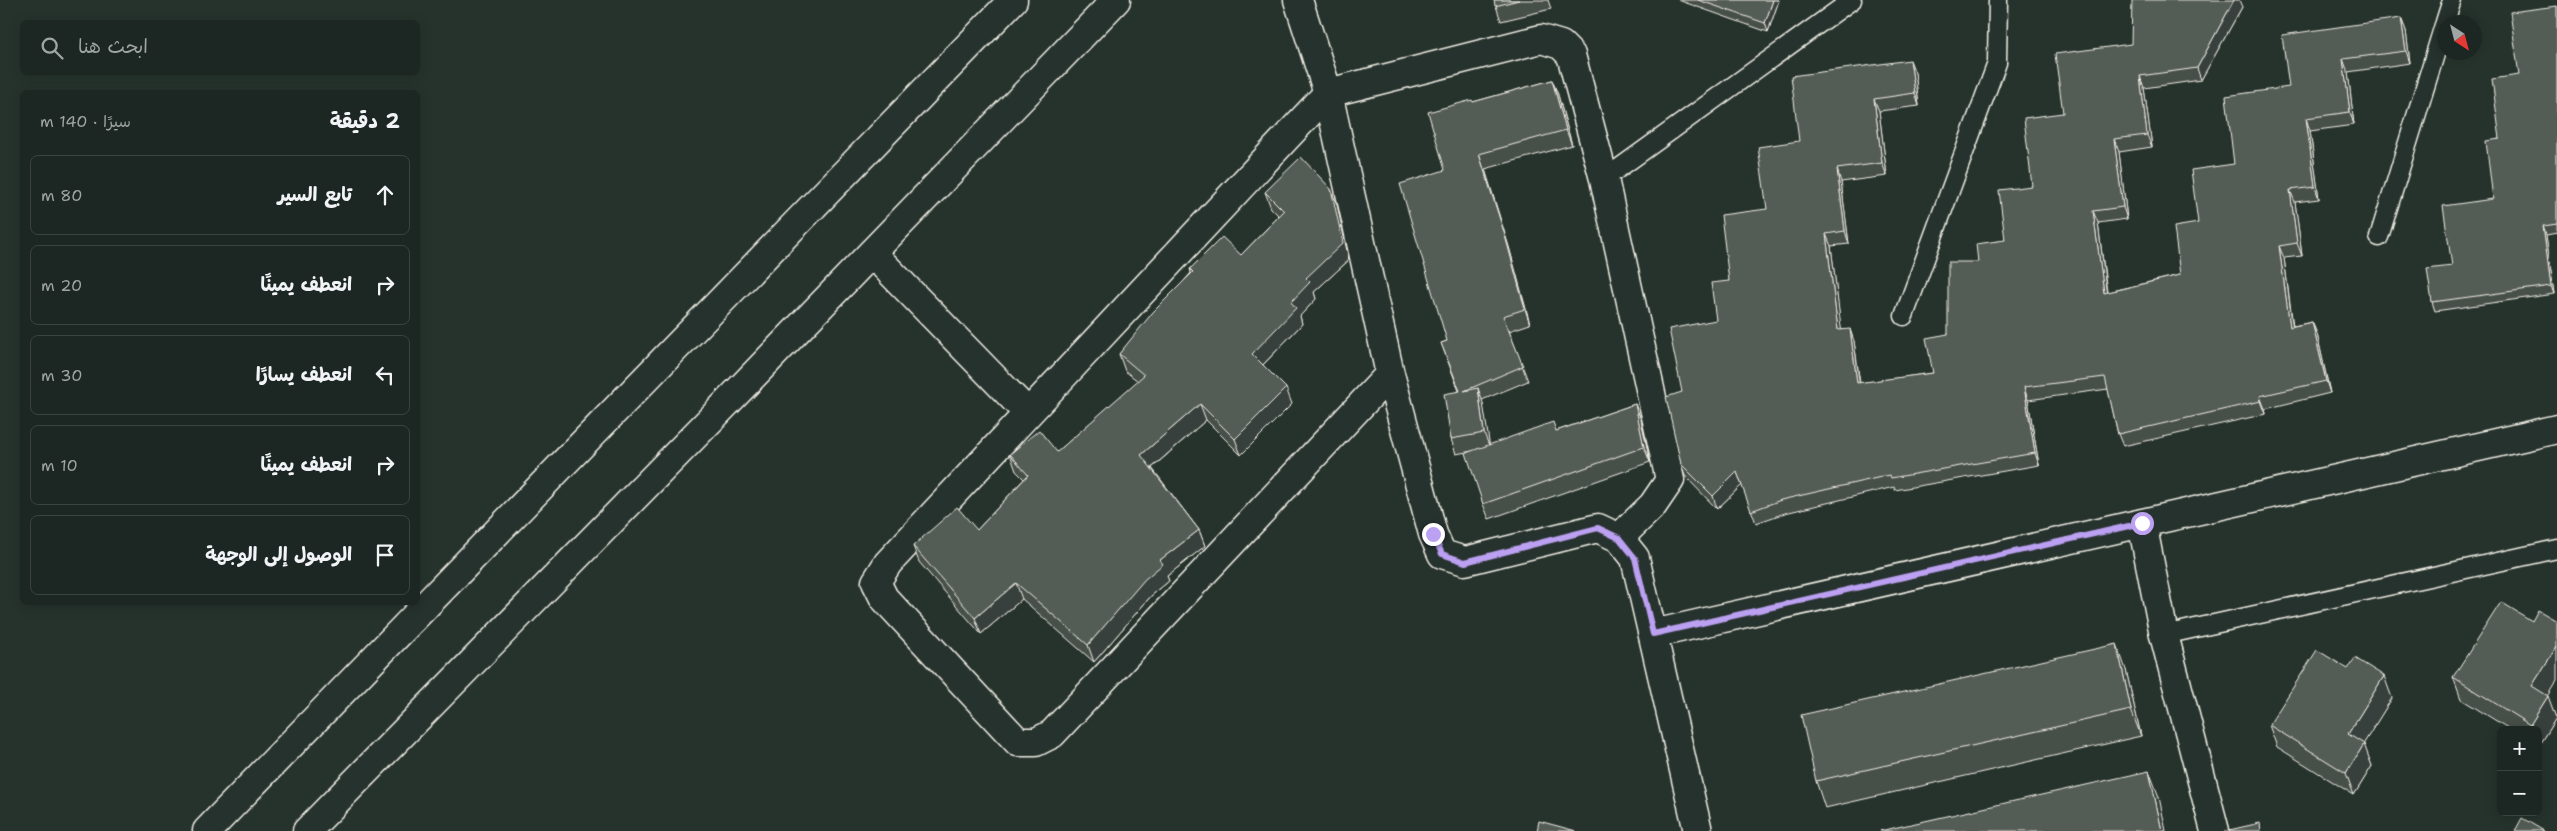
<!DOCTYPE html>
<html lang="ar">
<meta charset="utf-8">
<style>
body{margin:0;font-family:"Shantell Sans","Playpen Sans Arabic",sans-serif;background:#29322f;color:#f1f3f6;direction:rtl}
.controls{position:absolute;right:15px;bottom:15px;display:grid;overflow:hidden;border-radius:8px;box-shadow:0 2px 12px #0003}
.controls button{width:45px;height:45px;display:grid;place-items:center;padding:0;border:0;border-bottom:1px solid #3a4340;background:#1c2622;color:#f1f3f6;font:25px sans-serif}
.compass{position:absolute;left:2437px;top:15px;width:45px;height:45px;border-radius:50%;background:#1c2622;box-shadow:0 2px 12px #0003;rotate:144deg}
.stop{position:absolute;width:15px;height:15px;margin:-11px;border:4px solid #bca0f2;border-radius:50%;background:#fff}
.stop.end{background:#bca0f2;border-color:#fff;box-shadow:0 1px 5px #0008}
.list{margin:0;padding:0;list-style:none}
h2{display:flex;justify-content:space-between;align-items:center;height:65px;margin:0;padding:0 20px;font-size:21px}
h2 small{font-size:16px;font-weight:400;color:#a0a5a5}
.list li{display:grid;grid-template-columns:32px 1fr auto;gap:15px;align-items:center;box-sizing:border-box;height:80px;margin:0 10px 10px;padding:0 10px;border:1px solid #3a4340;border-radius:8px}
.list b{display:block;font-size:19px;white-space:nowrap}
.list em{font-size:16px;font-style:normal;color:#a0a5a5}
.icon{flex:none;width:28px;height:28px;fill:none;stroke:currentColor;stroke-width:2;stroke-linecap:round;stroke-linejoin:round}
.map{position:relative;flex:none;width:2557px;height:831px;overflow:hidden;direction:ltr}
.search{position:absolute;background:#1c2622;box-shadow:0 2px 12px #0003;left:20px;top:20px;width:400px;height:55px;display:flex;align-items:center;gap:12px;box-sizing:border-box;padding:0 18px;border-radius:8px;color:#a0a5a5;font-size:19px}
.panel{position:absolute;background:#1c2622;box-shadow:0 2px 12px #0003;left:20px;top:90px;width:400px;height:515px;border-radius:8px;direction:rtl}
.map>svg:first-child{display:block}
.lines{fill:none;stroke-linecap:round;stroke-linejoin:round}
.lane-casing{stroke:#f4f1e8;stroke-width:21}
.street-casing{stroke:#f4f1e8;stroke-width:31}
.secondary-casing{stroke:#f4f1e8;stroke-width:31}
.lane{stroke:#26332d;stroke-width:18}
.street{stroke:#26332d;stroke-width:28}
.secondary{stroke:#26332d;stroke-width:28}
.wall{fill:#474f49;stroke:#f4f1e8}
.shaded-wall{fill:#39403c;stroke:#f4f1e8}
.building{fill:#525c55;stroke:#f4f1e8}
.route{stroke:#bca0f2;stroke-width:6}
</style>
<div class="map">
<svg width="2557" height="831" viewBox="0 0 2557 831">
<rect width="100%" height="100%" fill="#26332d"/>
<filter id="ink" filterUnits="userSpaceOnUse"><feTurbulence type="fractalNoise" baseFrequency=".02" numOctaves="2"/><feDisplacementMap in="SourceGraphic" scale="10" xChannelSelector="R" yChannelSelector="G"/><feConvolveMatrix kernelMatrix="1 2 1 2 8 2 1 2 1" color-interpolation-filters="sRGB"/></filter>
<g filter="url(#ink)">
<g class="lines">
<g class="lane-casing">
<path id="lane" d="M 2445,22 L 2452,0
M 1604,179 L 1852,0
M 2379,237 L 2444,25
M 1904,316 L 1997,63 L 1998,0
M 2164,635 L 2557,549"/>
</g>
<g class="street-casing">
<path id="street" d="M 1298,0 L 1328,93 L 1390,374 L 1433,534 L 1442,554 L 1465,561 L 1598,528 L 1619,538 L 1635,558 L 1698,831
M 872,253 L 1028,413
M 1390,374 L 1052,734 L 1036,742 L 1018,742 L 884,598 L 876,582 L 888,563 L 1328,93 L 1541,39 L 1561,45 L 1571,55 L 1604,179 L 1670,480 L 1653,505 L 1619,538
M 2142,523 L 2164,635 L 2215,831
M 1653,634 L 2557,429"/>
</g>
<g class="secondary-casing">
<path id="secondary" d="M 207,831 L 1013,0
M 307,831 L 718,412 L 1116,0"/>
</g>
<use href="#lane" class="lane"/>
<use href="#street" class="street"/>
<use href="#secondary" class="secondary"/>
</g>
<path class="wall" d="M 1494,0 L 1548,0 L 1551,9 L 1501,21 Z
M 1678,0 L 1779,0 L 1768,32 Z
M 2557,6 L 2557,233 L 2546,235 L 2554,294 L 2435,311 L 2432,302 L 2452,266 L 2493,199 L 2500,139 L 2519,75 Z
M 2242,7 L 2201,80 L 2144,88 L 2152,147 L 2119,152 L 2127,219 L 2098,223 L 2107,292 L 2180,275 L 2198,223 L 2234,164 L 2289,87 L 2401,18 L 2406,31 L 2410,63 L 2348,72 L 2354,125 L 2310,131 L 2319,199 L 2295,202 L 2302,256 L 2284,258 L 2293,326 L 2312,322 L 2317,334 L 2330,393 L 2265,409 L 2266,414 L 2123,446 L 2118,434 L 2108,389 L 2028,400 L 2039,465 L 1895,490 L 1894,487 L 1785,513 L 1756,523 L 1742,485 L 1717,509 L 1685,476 L 1681,464 L 1682,392 L 1716,320 L 1729,281 L 1767,209 L 1799,141 L 1915,73 L 1919,106 L 1879,111 L 1887,176 L 1841,182 L 1849,244 L 1831,246 L 1841,330 L 1854,341 L 1860,383 L 1933,373 L 1948,334 L 1978,262 L 2005,240 L 2032,186 L 2063,113 L 2131,44 Z
M 1552,80 L 1558,95 L 1572,145 L 1485,169 L 1509,247 L 1530,324 L 1509,331 L 1528,381 L 1482,400 L 1489,445 L 1556,431 L 1635,404 L 1641,420 L 1650,462 L 1489,519 L 1483,504 L 1472,451 L 1456,454 L 1451,439 L 1459,391 L 1441,343 L 1447,341 L 1445,170 L 1473,102 Z
M 1265,192 L 1337,205 L 1349,260 L 1314,292 L 1316,299 L 1300,316 L 1302,324 L 1263,365 L 1292,404 L 1241,455 L 1206,420 L 1152,468 L 1199,530 L 1205,546 L 1167,576 L 1169,581 L 1151,596 L 1094,662 L 1022,599 L 981,634 L 919,562 L 913,546 L 977,530 L 1024,479 L 1016,471 L 1010,454 L 1057,452 L 1138,381 L 1125,371 L 1119,354 L 1191,273 L 1190,269 L 1241,255 L 1279,216 L 1271,208 Z
M 2126,670 L 2141,736 L 1825,808 L 1816,781 Z
M 2453,677 L 2547,696 L 2556,718 L 2538,746 L 2538,730 L 2511,730 L 2461,699 Z
M 2392,698 L 2363,744 L 2372,766 L 2354,795 L 2277,747 L 2269,725 Z"/>
<path class="shaded-wall" d="M 1773,0 L 1779,0 L 1768,32 L 1765,23 Z
M 2234,0 L 2239,0 L 2242,7 L 2201,80 L 2197,68 Z
M 2401,18 L 2406,31 L 2410,63 L 2406,51 Z
M 2343,59 L 2348,72 L 2354,125 L 2350,112 Z
M 1910,60 L 1915,73 L 1919,106 L 1915,93 Z
M 2140,76 L 2144,88 L 2152,147 L 2147,135 Z
M 1552,80 L 1558,95 L 1572,145 L 1566,130 Z
M 1874,99 L 1879,111 L 1887,176 L 1882,163 Z
M 2306,118 L 2310,131 L 2319,199 L 2315,187 Z
M 2114,139 L 2119,152 L 2127,219 L 2123,207 Z
M 1479,154 L 1509,247 L 1530,324 L 1525,309 Z
M 1837,169 L 1841,182 L 1849,244 L 1845,231 Z
M 1331,189 L 1337,205 L 1349,260 L 1314,292 L 1316,299 L 1300,316 L 1302,324 L 1258,370 L 1252,354 L 1291,302 Z
M 2290,190 L 2295,202 L 2302,256 L 2297,243 Z
M 2093,211 L 2098,223 L 2108,305 L 2104,293 Z
M 2543,226 L 2546,235 L 2554,294 L 2551,286 Z
M 1826,234 L 1831,246 L 1843,343 L 1838,330 Z
M 2279,246 L 2284,258 L 2294,339 L 2290,327 Z
M 2312,322 L 2317,334 L 2330,393 L 2326,381 Z
M 1850,329 L 1854,341 L 1861,396 L 1857,383 Z
M 2024,387 L 2028,400 L 2039,465 L 2035,453 Z
M 1286,388 L 1292,404 L 1241,455 L 1235,439 Z
M 1478,388 L 1483,403 L 1490,448 L 1484,433 Z
M 2260,396 L 2265,409 L 2266,414 L 2261,401 Z
M 1200,404 L 1206,420 L 1147,472 L 1141,455 Z
M 1635,404 L 1641,420 L 1650,462 L 1644,447 Z
M 1737,472 L 1742,485 L 1717,509 L 1713,496 Z
M 1199,530 L 1205,546 L 1167,576 L 1169,581 L 1151,596 L 1094,662 L 1088,645 L 1160,560 Z
M 1016,583 L 1022,599 L 981,634 L 975,618 Z
M 2117,644 L 2126,670 L 2141,736 L 2131,710 Z
M 2557,646 L 2557,680 L 2540,708 L 2532,686 Z
M 2384,676 L 2392,698 L 2356,756 L 2348,734 Z
M 2548,696 L 2556,718 L 2538,746 L 2538,730 L 2531,730 L 2530,725 Z
M 2364,744 L 2372,766 L 2354,795 L 2346,773 Z
M 2149,771 L 2159,797 L 2166,831 L 2162,831 Z"/>
<path class="building" d="M 1494,0 L 1519,0 L 1495,6 Z
M 1698,0 L 1773,0 L 1765,23 Z
M 2132,0 L 2234,0 L 2197,68 L 2140,76 L 2147,135 L 2114,139 L 2123,207 L 2093,211 L 2104,293 L 2180,275 L 2174,227 L 2198,223 L 2191,170 L 2234,164 L 2226,96 L 2289,87 L 2282,35 L 2401,18 L 2406,51 L 2343,59 L 2350,112 L 2306,118 L 2315,187 L 2290,190 L 2297,243 L 2279,246 L 2290,327 L 2312,322 L 2326,381 L 2260,396 L 2261,401 L 2118,434 L 2105,377 L 2024,387 L 2035,453 L 1891,478 L 1890,475 L 1781,500 L 1751,511 L 1737,472 L 1713,496 L 1681,464 L 1666,397 L 1682,392 L 1669,329 L 1716,320 L 1711,283 L 1729,281 L 1721,215 L 1767,209 L 1758,147 L 1799,141 L 1791,76 L 1910,60 L 1915,93 L 1874,99 L 1882,163 L 1837,169 L 1845,231 L 1826,234 L 1838,330 L 1850,329 L 1857,383 L 1933,373 L 1926,338 L 1948,334 L 1948,262 L 1978,262 L 1976,244 L 2005,240 L 1999,190 L 2032,186 L 2024,118 L 2063,113 L 2055,54 L 2131,44 Z
M 2557,6 L 2557,224 L 2543,226 L 2551,286 L 2432,302 L 2427,269 L 2452,266 L 2443,206 L 2493,199 L 2486,141 L 2500,139 L 2492,79 L 2519,75 L 2510,12 Z
M 1552,80 L 1566,130 L 1479,154 L 1504,232 L 1525,309 L 1503,316 L 1523,366 L 1464,391 L 1478,388 L 1484,433 L 1451,439 L 1444,394 L 1460,391 L 1441,343 L 1447,341 L 1400,184 L 1445,170 L 1428,112 L 1472,100 L 1473,102 Z
M 1301,157 L 1331,189 L 1343,243 L 1306,278 L 1310,282 L 1291,302 L 1296,308 L 1252,354 L 1286,388 L 1235,439 L 1200,404 L 1141,455 L 1199,530 L 1160,560 L 1163,564 L 1145,579 L 1088,645 L 1016,583 L 975,618 L 913,546 L 957,507 L 977,530 L 1028,475 L 1010,454 L 1039,430 L 1057,452 L 1144,375 L 1119,354 L 1153,312 L 1193,272 L 1190,269 L 1222,237 L 1241,255 L 1284,211 L 1265,192 Z
M 1635,404 L 1644,447 L 1483,504 L 1466,453 L 1553,422 L 1556,431 Z
M 2501,602 L 2532,621 L 2538,610 L 2557,621 L 2557,646 L 2532,686 L 2548,696 L 2530,725 L 2453,677 Z
M 2117,644 L 2131,710 L 1816,781 L 1801,715 Z
M 2317,650 L 2348,669 L 2355,658 L 2384,676 L 2348,734 L 2364,744 L 2346,773 L 2269,725 Z
M 2149,771 L 2162,831 L 1880,831 Z
M 2522,818 L 2544,831 L 2515,831 Z
M 1539,821 L 1576,831 L 1537,831 Z
M 2260,823 L 2261,831 L 2225,831 Z"/>
</g>
<g class="lines" filter="url(#ink)">
<path class="route" d="M 1433,534 L 1442,554 L 1465,562 L 1598,528 L 1619,538 L 1635,558 L 1653,634 L 2142,523"/>
</g>
</svg>
<div class="controls">
<button>+</button>
<button>−</button>
</div>
<svg class="compass" viewBox="-18 -18 36 36"><path d="M0-13l5 13h-10z" fill="#e53935"/><path d="M0 13l5-13h-10z" fill="#a0a5a5"/></svg>
<div class="stop" style="left:2142px;top:523px"></div>
<div class="stop end" style="left:1433px;top:534px"></div>
<div class="search"><svg class="icon" aria-label="search" viewBox="0 0 24 24"><circle cx="10" cy="10" r="6"/><path d="M15 15l6 6"/></svg>ابحث هنا</div>
<section class="panel">
<h2>2 دقيقة<small>سيرًا · 140 m</small></h2>
<ul class="list">
<li><svg class="icon" aria-label="ahead" viewBox="0 0 24 24"><path d="M12 20V5M6 11l6-6 6 6"/></svg><div><b>تابع السير</b></div><em>80 m</em></li>
<li><svg class="icon" aria-label="right" viewBox="0 0 24 24"><path d="M7 20v-9h11M14 6l5 5-5 5"/></svg><div><b>انعطف يمينًا</b></div><em>20 m</em></li>
<li><svg class="icon" aria-label="left" viewBox="0 0 24 24"><path d="M17 20v-9H6M10 6l-5 5 5 5"/></svg><div><b>انعطف يسارًا</b></div><em>30 m</em></li>
<li><svg class="icon" aria-label="right" viewBox="0 0 24 24"><path d="M7 20v-9h11M14 6l5 5-5 5"/></svg><div><b>انعطف يمينًا</b></div><em>10 m</em></li>
<li><svg class="icon" aria-label="arrive" viewBox="0 0 24 24"><path d="M6 21V4h12l-3 4 3 4H6"/></svg><div><b>الوصول إلى الوجهة</b></div></li>
</ul>
</section>
</div>
